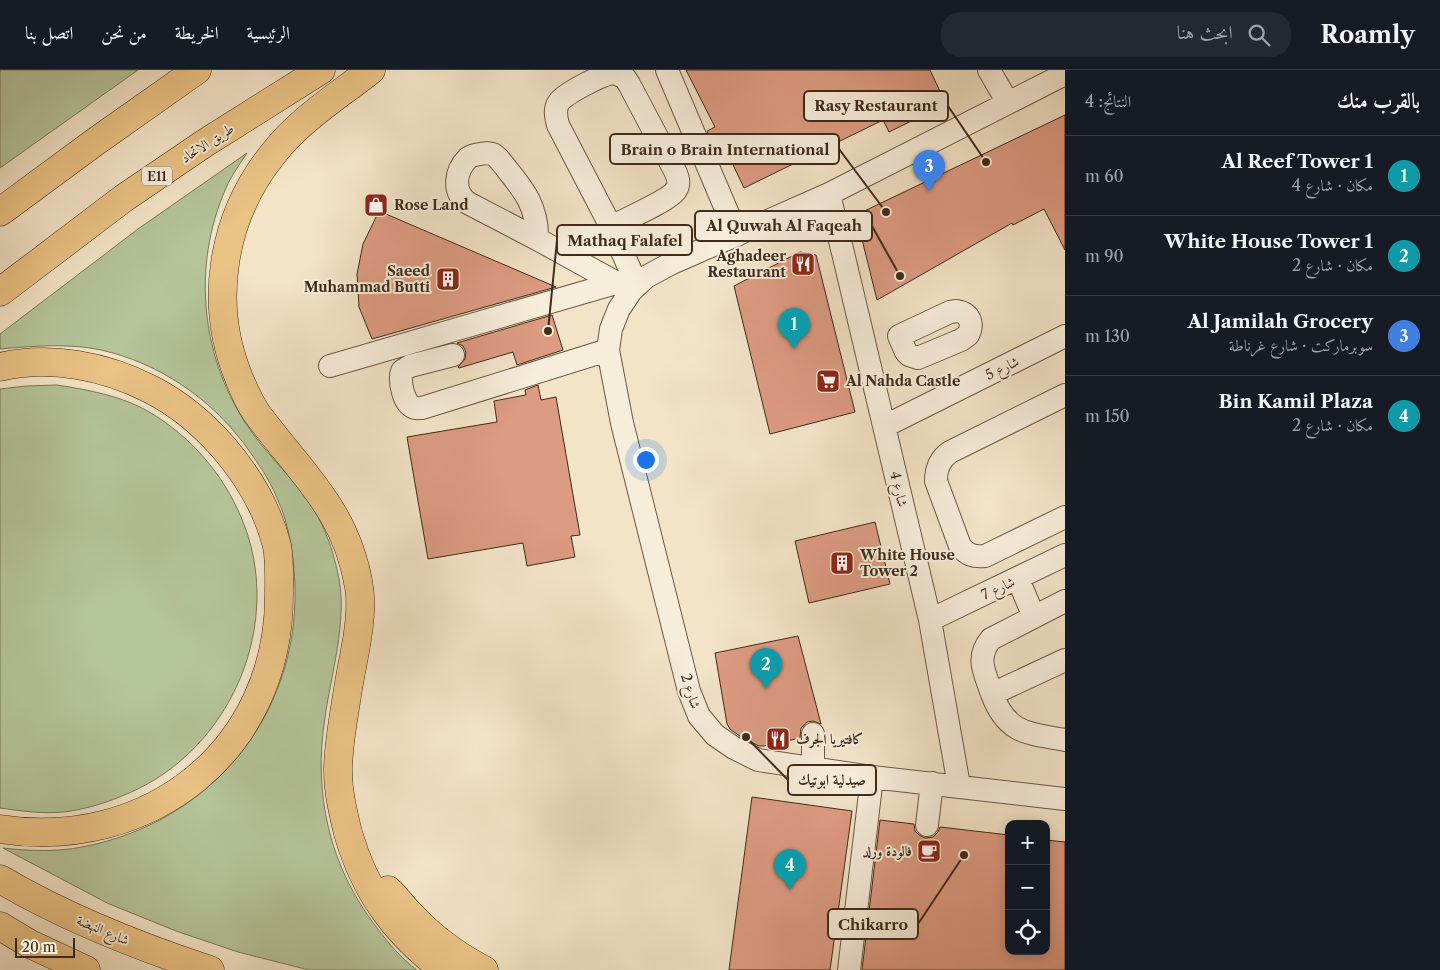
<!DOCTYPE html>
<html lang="ar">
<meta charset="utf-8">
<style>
body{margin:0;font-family:"Libre Caslon Text",Amiri,serif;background:#242831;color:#f1f3f6;direction:rtl}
.controls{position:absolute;right:15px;bottom:15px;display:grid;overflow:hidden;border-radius:10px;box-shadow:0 2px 12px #0003}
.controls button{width:45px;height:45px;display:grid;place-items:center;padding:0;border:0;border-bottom:1px solid #363941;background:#171b24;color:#f1f3f6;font:25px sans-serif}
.scale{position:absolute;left:15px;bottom:12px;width:60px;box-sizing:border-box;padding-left:5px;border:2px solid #3f2b18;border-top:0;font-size:14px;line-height:18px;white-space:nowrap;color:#3f2b18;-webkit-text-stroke:4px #f7eddb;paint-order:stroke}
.you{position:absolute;left:645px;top:389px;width:18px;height:18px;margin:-12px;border:4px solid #fff;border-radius:50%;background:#1a73e8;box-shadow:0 0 0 8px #1a73e833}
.badge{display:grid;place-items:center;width:32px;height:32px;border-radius:50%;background:#c59692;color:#fff;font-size:16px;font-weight:700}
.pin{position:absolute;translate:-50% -41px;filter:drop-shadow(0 1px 2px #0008)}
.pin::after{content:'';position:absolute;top:26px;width:18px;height:15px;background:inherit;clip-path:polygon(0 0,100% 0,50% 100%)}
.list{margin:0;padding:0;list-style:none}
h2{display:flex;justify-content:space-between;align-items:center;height:65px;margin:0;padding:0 20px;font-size:21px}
h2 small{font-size:16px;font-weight:400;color:#9ea1a6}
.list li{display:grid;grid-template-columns:32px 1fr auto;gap:15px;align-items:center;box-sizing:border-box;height:80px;padding:0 20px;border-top:1px solid #363941}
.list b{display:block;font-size:19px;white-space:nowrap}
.list p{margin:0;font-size:16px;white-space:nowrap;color:#9ea1a6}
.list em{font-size:16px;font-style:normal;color:#9ea1a6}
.icon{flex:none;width:28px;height:28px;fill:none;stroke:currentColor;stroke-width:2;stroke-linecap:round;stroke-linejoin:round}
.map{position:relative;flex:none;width:1065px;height:900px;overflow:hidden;direction:ltr}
header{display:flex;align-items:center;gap:30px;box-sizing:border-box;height:70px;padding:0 25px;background:#171b24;border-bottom:1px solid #363941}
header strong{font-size:24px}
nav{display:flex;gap:28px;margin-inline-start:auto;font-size:18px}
.search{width:350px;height:45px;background:#242831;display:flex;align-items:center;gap:12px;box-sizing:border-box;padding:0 18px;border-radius:20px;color:#9ea1a6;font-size:19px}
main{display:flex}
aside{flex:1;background:#171b24}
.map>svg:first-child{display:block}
.green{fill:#b5c59a;stroke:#7a7859}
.building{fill:#dd9b82;stroke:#3f2b18}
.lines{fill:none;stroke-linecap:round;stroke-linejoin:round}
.minor-casing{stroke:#6c5944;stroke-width:24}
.major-casing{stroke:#3f2b18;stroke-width:29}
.highway-casing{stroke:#3f2b18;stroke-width:29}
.minor{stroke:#f7eddb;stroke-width:22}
.major{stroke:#eac284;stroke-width:28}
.highway{stroke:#eac284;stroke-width:28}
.labels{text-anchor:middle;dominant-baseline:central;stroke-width:4;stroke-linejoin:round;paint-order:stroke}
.shield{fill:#f7eddb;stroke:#766552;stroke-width:1}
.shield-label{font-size:12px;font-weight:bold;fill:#3f2b18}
.street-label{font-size:14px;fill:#3f2b18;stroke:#f7eddb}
.poi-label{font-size:14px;font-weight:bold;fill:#3f2b18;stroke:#f7eddb;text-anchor:start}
.leader{fill:none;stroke:#3f2b18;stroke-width:2}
.callout-dot{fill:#3f2b18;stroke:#f7eddb;stroke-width:2}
.callout{fill:#f7eddb;stroke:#3f2b18;stroke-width:2}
.callout-label{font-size:15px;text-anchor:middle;font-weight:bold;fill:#3f2b18}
</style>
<header>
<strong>Roamly</strong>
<div class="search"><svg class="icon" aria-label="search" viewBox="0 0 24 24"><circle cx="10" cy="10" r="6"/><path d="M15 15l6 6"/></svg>ابحث هنا</div>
<nav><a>الرئيسية</a><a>الخريطة</a><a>من نحن</a><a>اتصل بنا</a></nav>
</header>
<main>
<aside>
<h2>بالقرب منك<small>النتائج: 4</small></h2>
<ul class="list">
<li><span class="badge" style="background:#0f9aa8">1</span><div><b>Al Reef Tower 1</b><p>مكان · شارع 4</p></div><em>60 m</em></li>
<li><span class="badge" style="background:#0f9aa8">2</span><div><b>White House Tower 1</b><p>مكان · شارع 2</p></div><em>90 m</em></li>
<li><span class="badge" style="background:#3f7fe0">3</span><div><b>Al Jamilah Grocery</b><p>سوبرماركت · شارع غرناطة</p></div><em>130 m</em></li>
<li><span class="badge" style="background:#0f9aa8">4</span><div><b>Bin Kamil Plaza</b><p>مكان · شارع 2</p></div><em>150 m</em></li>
</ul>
</aside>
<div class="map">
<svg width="1065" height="900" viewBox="0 0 1065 900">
<rect width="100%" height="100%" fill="#f3e4c8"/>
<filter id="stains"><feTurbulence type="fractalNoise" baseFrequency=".004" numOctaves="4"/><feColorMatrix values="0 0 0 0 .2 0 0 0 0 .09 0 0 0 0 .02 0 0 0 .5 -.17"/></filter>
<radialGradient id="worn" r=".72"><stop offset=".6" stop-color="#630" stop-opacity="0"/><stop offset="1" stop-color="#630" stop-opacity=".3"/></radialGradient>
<path class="green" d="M 0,0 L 138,0 L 0,98 Z
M 247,83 C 240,94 231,106 226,118 C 191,197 201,291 251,361 C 271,390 300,414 317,445 C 328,465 335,488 339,509 C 347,552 331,605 325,647 C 313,724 329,796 377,858 C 389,874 402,889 417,900 L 309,900 L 238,882 L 176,861 L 107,833 L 3,778 C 29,781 57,782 82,777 C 209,753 298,648 295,518 C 294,487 290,456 277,428 C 269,408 257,392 245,375 C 210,328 159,293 101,280 C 68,273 33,276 0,279 L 0,264 L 138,159 Z
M 57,315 C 89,320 123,326 151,343 C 191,367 223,404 241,447 C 286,551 232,679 129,723 C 109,732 87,739 64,742 C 43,744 21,741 0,738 L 0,319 L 26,316 Z"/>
<path class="building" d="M 686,0 L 930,0 L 946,34 L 889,62 L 883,50 L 744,118 L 727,82 L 719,86 L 711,71 L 707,61 L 715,57 Z
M 1065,45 L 1065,180 L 1044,139 L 1013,155 L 1012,153 L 877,230 L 856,145 Z
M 379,141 L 556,217 L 372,269 L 359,237 L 357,204 L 363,174 Z
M 800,182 L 816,185 L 855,342 L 770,364 L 734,216 Z
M 552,245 L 563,280 L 517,295 L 513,282 L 459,298 L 458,297 L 465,289 L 466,282 L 463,276 L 457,273 Z
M 538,315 L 541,330 L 556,327 L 580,465 L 571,466 L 575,487 L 527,496 L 523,473 L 428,489 L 407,367 L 497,352 L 494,331 L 526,325 L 525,320 Z
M 875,452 L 890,514 L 809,533 L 795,471 Z
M 798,566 L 821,654 L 813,651 L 807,652 L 801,658 L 800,668 L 764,676 L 759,676 L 741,667 L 730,659 L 727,654 L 715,583 Z
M 752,727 L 852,741 L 830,900 L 729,900 Z
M 880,750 L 914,754 L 915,761 L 919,765 L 925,768 L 933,767 L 938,762 L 940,757 L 1009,765 L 1009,881 L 1046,881 L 1046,770 L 1065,772 L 1065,900 L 862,900 Z"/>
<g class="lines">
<g class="minor-casing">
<path id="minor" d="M 667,0 L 737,165
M 989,0 L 1008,33
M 1065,4 L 829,124 L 670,194 L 646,207 L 631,221 L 619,239 L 611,259 L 608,280 L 622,353 L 689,621 L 699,646 L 715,665 L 734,678 L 758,690 L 872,707 L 1065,729
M 487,83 L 493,84 L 498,88 C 519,115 538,132 537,169 L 468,133 C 452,122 455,101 468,88 C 473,84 481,84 487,83 Z
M 829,124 L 930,550 L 959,716
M 611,157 C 624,150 670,130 676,120 C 680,114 678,107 675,101 L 629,14 L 625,8 L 615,3 C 604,3 566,23 559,32 C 554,39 556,47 558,55 L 611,157 L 637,215
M 537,169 L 624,217
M 957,241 C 970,243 974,254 968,265 L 961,270 L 918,288 L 909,285 L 906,282 L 899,266 L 950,242 Z
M 453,285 L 410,296 L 402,301 C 399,310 403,333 413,337 C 416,339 418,338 422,338 L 608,280
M 330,296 L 616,213
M 1065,325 L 950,382 C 940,389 936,398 936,411 L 960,476 C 967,485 973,487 985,486 L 1065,447
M 885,356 L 1065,266
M 1018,509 L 1034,547
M 1065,531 L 991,569 C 975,588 985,603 992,624 L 1065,590
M 930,550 L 1065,485
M 992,624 C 1007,664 1027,663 1065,670
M 813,664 L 813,698
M 927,755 L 932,713
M 849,900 L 872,707"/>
</g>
<g class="major-casing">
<path id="major" d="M 0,809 C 66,848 137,876 210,900
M 0,856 L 30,874 L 86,900"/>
</g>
<g class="highway-casing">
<path id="highway" d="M 371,0 C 338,26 299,50 273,84 C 222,147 208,233 239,308 C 245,322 251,337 261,349 C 304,406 347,442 359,517 C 364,549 353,587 348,619 C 344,646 338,674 338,701 C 338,722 343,742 348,763 C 365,822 395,863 444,900
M 0,142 L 95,72 L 197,0
M 0,222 L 124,128 L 205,73 L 321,0
M 0,297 C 50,285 105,296 150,319 C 178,333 203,354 224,378 C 248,406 268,440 277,476 C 280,492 279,510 279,526 C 279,680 149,782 0,759
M 388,820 C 396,827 402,836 409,843 C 430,866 457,886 484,900"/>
</g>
<use href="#minor" class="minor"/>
<use href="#major" class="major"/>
<use href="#highway" class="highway"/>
</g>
<defs>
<g id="shop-square" transform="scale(1.25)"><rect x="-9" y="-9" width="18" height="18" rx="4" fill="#8f2418" stroke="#f7eddb"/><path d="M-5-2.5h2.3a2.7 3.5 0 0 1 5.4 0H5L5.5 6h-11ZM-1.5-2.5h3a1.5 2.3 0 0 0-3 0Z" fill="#fff"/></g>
<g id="restaurant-square" transform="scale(1.25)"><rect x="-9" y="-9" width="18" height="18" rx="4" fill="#8f2418" stroke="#f7eddb"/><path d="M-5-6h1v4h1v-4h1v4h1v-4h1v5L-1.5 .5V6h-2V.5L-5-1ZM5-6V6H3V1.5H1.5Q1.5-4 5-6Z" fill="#fff"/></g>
<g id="building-square" transform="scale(1.25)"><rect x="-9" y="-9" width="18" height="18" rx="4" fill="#8f2418" stroke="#f7eddb"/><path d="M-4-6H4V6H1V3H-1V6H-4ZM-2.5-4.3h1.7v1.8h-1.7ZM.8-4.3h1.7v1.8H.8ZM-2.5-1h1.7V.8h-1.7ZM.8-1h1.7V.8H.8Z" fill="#fff"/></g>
<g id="supermarket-square" transform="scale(1.25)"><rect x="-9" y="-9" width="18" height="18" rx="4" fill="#8f2418" stroke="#f7eddb"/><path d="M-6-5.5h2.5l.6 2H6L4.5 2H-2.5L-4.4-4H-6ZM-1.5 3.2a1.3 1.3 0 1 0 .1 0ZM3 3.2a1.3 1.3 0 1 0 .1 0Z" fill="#fff"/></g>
<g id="cafe-square" transform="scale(1.25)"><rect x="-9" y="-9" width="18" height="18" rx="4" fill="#8f2418" stroke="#f7eddb"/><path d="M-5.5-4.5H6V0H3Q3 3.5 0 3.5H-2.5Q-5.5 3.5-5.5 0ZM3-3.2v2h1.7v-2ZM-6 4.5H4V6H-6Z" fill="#fff"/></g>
</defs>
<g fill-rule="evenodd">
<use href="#shop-square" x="376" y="135"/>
<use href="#restaurant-square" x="803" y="194"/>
<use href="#building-square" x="448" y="209"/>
<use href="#supermarket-square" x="828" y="311"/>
<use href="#building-square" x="842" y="493"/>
<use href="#restaurant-square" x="778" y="669"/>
<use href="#cafe-square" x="929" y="781"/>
</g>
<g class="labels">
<rect class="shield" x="142" y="96.5" width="30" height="19" rx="4"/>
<g class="shield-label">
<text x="157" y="106">E11</text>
</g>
<g class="street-label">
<text transform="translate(207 73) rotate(-33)">طريق الاتحاد</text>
<text transform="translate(1002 298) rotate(-26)">شارع 5</text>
<text transform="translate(899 419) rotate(77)">شارع 4</text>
<text transform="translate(998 518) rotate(-25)">شارع 7</text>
<text transform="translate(691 621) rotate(72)">شارع 2</text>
<text transform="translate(103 860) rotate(23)">شارع النهضة</text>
</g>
<g class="poi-label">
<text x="394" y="135">Rose Land</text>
<text x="786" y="186" text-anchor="end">Aghadeer<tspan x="786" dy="16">Restaurant</tspan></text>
<text x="430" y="201" text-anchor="end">Saeed<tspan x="430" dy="16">Muhammad Butti</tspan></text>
<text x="846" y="311">Al Nahda Castle</text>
<text x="860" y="485">White House<tspan x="860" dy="16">Tower 2</tspan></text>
<text x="796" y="669">كافتيريا الجرف</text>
<text x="912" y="781" text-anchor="end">فالودة ورلد</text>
</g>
</g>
<path class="leader" d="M986 92L948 36M886 142L839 79M900 206L872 156M548 261L557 170M746 667L788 710M964 785L918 854"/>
<g class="callout-dot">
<circle cx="986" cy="92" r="5"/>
<circle cx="886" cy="142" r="5"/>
<circle cx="900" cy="206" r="5"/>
<circle cx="548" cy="261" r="5"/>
<circle cx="746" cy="667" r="5"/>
<circle cx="964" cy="785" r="5"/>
</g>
<g class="callout">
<rect x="804" y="21" width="144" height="30" rx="5"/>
<rect x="610" y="64" width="229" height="30" rx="5"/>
<rect x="695" y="141" width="177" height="30" rx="5"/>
<rect x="557" y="155" width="135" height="30" rx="5"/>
<rect x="788" y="695" width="88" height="30" rx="5"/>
<rect x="828" y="839" width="90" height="30" rx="5"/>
</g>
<g class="callout-label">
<text x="876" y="41">Rasy Restaurant</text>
<text x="725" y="85">Brain o Brain International</text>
<text x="784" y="161">Al Quwah Al Faqeah</text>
<text x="625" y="176">Mathaq Falafel</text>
<text x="832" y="715">صيدلية ابوتيك</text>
<text x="873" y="860">Chikarro</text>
</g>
<rect width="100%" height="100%" filter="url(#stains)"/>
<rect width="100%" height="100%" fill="url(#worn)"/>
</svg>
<div class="controls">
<button>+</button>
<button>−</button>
<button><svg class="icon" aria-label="locate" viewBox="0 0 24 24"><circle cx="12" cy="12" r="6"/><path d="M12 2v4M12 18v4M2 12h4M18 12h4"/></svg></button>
</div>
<div class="scale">20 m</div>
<div class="you"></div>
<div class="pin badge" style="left:794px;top:279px;background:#0f9aa8">1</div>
<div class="pin badge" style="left:766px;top:619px;background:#0f9aa8">2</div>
<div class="pin badge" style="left:929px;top:121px;background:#3f7fe0">3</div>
<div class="pin badge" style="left:790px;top:820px;background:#0f9aa8">4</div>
</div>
</main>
